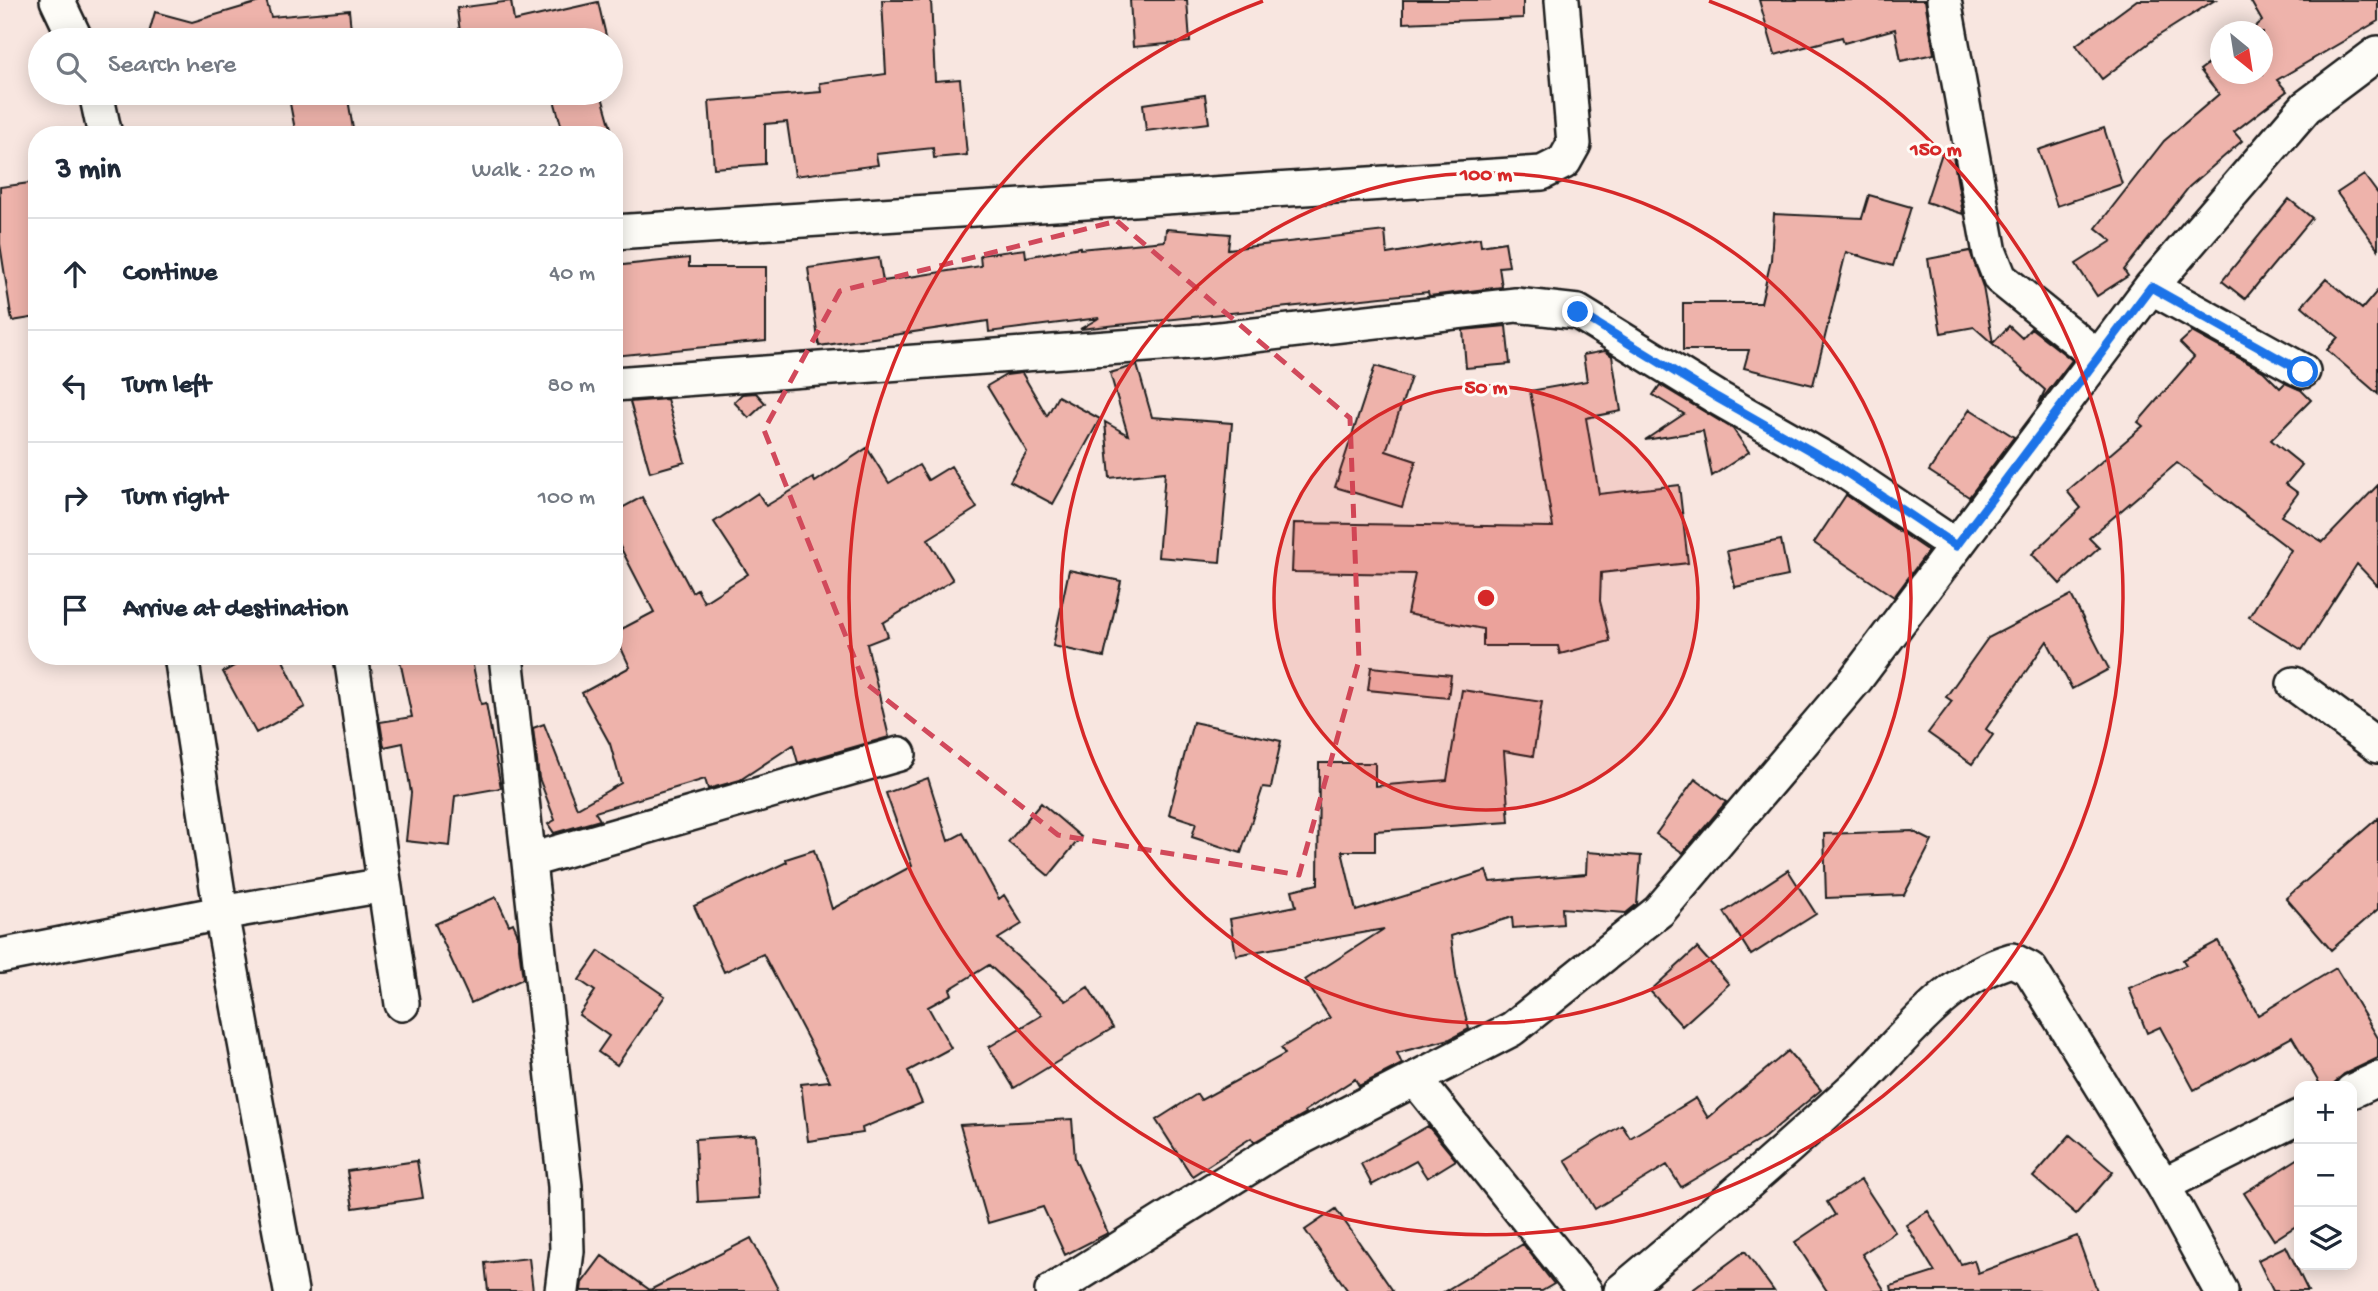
<!DOCTYPE html>
<meta charset="utf-8">
<style>
body{margin:0;font-family:"Gochi Hand",sans-serif;background:#f6f6f7;color:#1f2937}
.controls{position:absolute;right:21px;bottom:21px;display:grid;overflow:hidden;border-radius:14px;box-shadow:0 4px 18px #0003}
.controls button{width:63px;height:63px;display:grid;place-items:center;padding:0;border:0;border-bottom:2px solid #e0e1e3;background:#fff;color:#1f2937;font:35px sans-serif}
.compass{position:absolute;left:2210px;top:21px;width:63px;height:63px;border-radius:50%;background:#fff;box-shadow:0 4px 18px #0003;rotate:150deg}
.stop{position:absolute;width:21px;height:21px;margin:-16px;border:5px solid #1a73e8;border-radius:50%;background:#fff}
.stop.end{background:#1a73e8;border-color:#fff;box-shadow:0 2px 7px #0008}
.list{margin:0;padding:0;list-style:none}
h2{display:flex;justify-content:space-between;align-items:center;height:91px;margin:0;padding:0 28px;font-size:30px}
h2 small{font-size:23px;font-weight:400;color:#747a83}
.list li{display:grid;grid-template-columns:46px 1fr auto;gap:21px;align-items:center;box-sizing:border-box;height:112px;padding:0 28px;border-top:2px solid #e0e1e3}
.list b{display:block;font-size:26px;white-space:nowrap}
.list em{font-size:23px;font-style:normal;color:#747a83}
.icon{flex:none;width:38px;height:38px;fill:none;stroke:currentColor;stroke-width:2;stroke-linecap:round;stroke-linejoin:round}
.map{position:relative;flex:none;width:2378px;height:1291px;overflow:hidden}
.search{position:absolute;background:#fff;box-shadow:0 4px 18px #0003;left:28px;top:28px;width:595px;height:77px;display:flex;align-items:center;gap:18px;box-sizing:border-box;padding:0 24px;border-radius:38px;color:#747a83;font-size:26px}
.panel{position:absolute;background:#fff;box-shadow:0 4px 18px #0003;left:28px;top:126px;width:595px;height:539px;border-radius:28px}
.map>svg:first-child{display:block}
.building{fill:#eeb3ab;stroke:#1c1c1c;stroke-width:2}
.lines{fill:none;stroke-linecap:round;stroke-linejoin:round}
.street-casing{stroke:#1c1c1c;stroke-width:38}
.street{stroke:#fdfcf7;stroke-width:33}
.route{stroke:#1a73e8;stroke-width:9}
.marked{fill:none;stroke:#d1495b;stroke-width:5;stroke-dasharray:14 9;stroke-linejoin:round}
.ring{fill:none;stroke:#d62828;stroke-width:3.5}
.centre{fill:#d62828;stroke:#fdfcf7;stroke-width:3.5}
.ring-label{font-size:21px;text-anchor:middle;font-weight:bold;fill:#d62828;stroke:#fdfcf7;stroke-width:6;stroke-linejoin:round;paint-order:stroke}
</style>
<div class="map">
<svg width="2378" height="1291" viewBox="0 0 2378 1291">
<rect width="100%" height="100%" fill="#f8e6e0"/>
<filter id="ink" filterUnits="userSpaceOnUse"><feTurbulence type="fractalNoise" baseFrequency=".0143" numOctaves="2"/><feDisplacementMap in="SourceGraphic" scale="14" xChannelSelector="R" yChannelSelector="G"/><feConvolveMatrix kernelMatrix="1 2 1 2 8 2 1 2 1" color-interpolation-filters="sRGB"/></filter>
<g filter="url(#ink)">
<path class="building" d="M 266,0 L 271,17 L 349,10 L 352,40 L 147,40 L 155,12 L 192,22 Z
M 882,0 L 931,0 L 935,81 L 960,79 L 967,155 L 934,158 L 933,148 L 876,154 L 878,165 L 795,176 L 787,122 L 765,124 L 765,164 L 714,168 L 709,101 L 821,92 L 820,83 L 886,74 Z
M 1130,0 L 1187,0 L 1190,42 L 1133,47 Z
M 1403,0 L 1523,0 L 1523,18 L 1403,23 Z
M 1759,0 L 1925,0 L 1934,54 L 1901,61 L 1895,29 L 1844,43 L 1842,37 L 1775,55 Z
M 2137,0 L 2215,0 L 2158,36 L 2102,79 L 2076,45 Z
M 2250,0 L 2378,0 L 2378,21 L 2277,80 L 2287,91 L 2234,132 L 2242,141 L 2189,187 L 2124,270 L 2128,276 L 2097,296 L 2076,264 L 2112,241 L 2096,228 L 2164,141 L 2219,94 L 2200,70 L 2221,54 L 2221,74 L 2263,74 L 2263,32 L 2249,32 L 2262,21 Z
M 511,1 L 514,21 L 598,2 L 607,40 L 461,40 L 457,8 Z
M 288,93 L 347,93 L 354,135 L 296,135 Z
M 552,93 L 601,93 L 613,135 L 564,135 Z
M 1205,95 L 1209,123 L 1146,131 L 1143,104 Z
M 2104,128 L 2122,184 L 2057,206 L 2038,150 Z
M 1942,153 L 1953,156 L 1963,214 L 1926,202 Z
M 2364,175 L 2378,194 L 2378,249 L 2337,193 Z
M 37,182 L 37,317 L 12,321 L 0,244 L 0,187 Z
M 1869,195 L 1911,207 L 1893,266 L 1846,252 L 1813,385 L 1744,368 L 1749,350 L 1683,350 L 1683,303 L 1761,303 L 1771,260 L 1774,214 L 1862,218 Z
M 2289,199 L 2312,218 L 2245,299 L 2222,281 Z
M 1166,229 L 1230,234 L 1228,249 L 1385,231 L 1387,254 L 1480,238 L 1481,246 L 1505,242 L 1509,266 L 1499,267 L 1502,287 L 1429,296 L 1428,292 L 1080,329 L 1099,318 L 989,332 L 988,321 L 819,346 L 808,268 L 879,258 L 883,281 L 981,266 L 980,255 L 1025,249 L 1026,257 L 1080,247 L 1080,249 L 1165,241 Z
M 1970,251 L 1983,287 L 1993,343 L 2009,326 L 2022,338 L 2031,328 L 2072,360 L 2039,403 L 2045,390 L 1974,327 L 1941,333 L 1928,259 Z
M 689,258 L 689,267 L 766,267 L 766,341 L 614,356 L 614,266 Z
M 2326,279 L 2362,309 L 2378,290 L 2378,394 L 2327,350 L 2338,337 L 2302,306 Z
M 1506,326 L 1510,364 L 1466,368 L 1463,330 Z
M 2192,332 L 2263,371 L 2280,388 L 2285,383 L 2301,390 L 2311,400 L 2271,440 L 2302,465 L 2286,484 L 2298,493 L 2281,516 L 2323,542 L 2378,485 L 2378,586 L 2357,564 L 2302,650 L 2249,617 L 2291,550 L 2177,463 L 2089,538 L 2099,548 L 2060,584 L 2032,554 L 2081,508 L 2067,491 L 2143,426 L 2138,422 L 2194,357 L 2180,343 Z
M 1605,351 L 1612,356 L 1621,411 L 1586,418 L 1599,494 L 1679,485 L 1688,563 L 1601,573 L 1600,601 L 1610,641 L 1560,654 L 1558,646 L 1483,646 L 1483,629 L 1407,614 L 1415,574 L 1292,572 L 1294,523 L 1553,527 L 1530,391 L 1587,381 L 1583,355 Z
M 1137,365 L 1152,417 L 1232,423 L 1220,562 L 1158,557 L 1165,472 L 1110,478 L 1105,422 L 1128,435 L 1110,373 Z
M 1375,366 L 1411,377 L 1386,451 L 1416,461 L 1402,507 L 1335,487 Z
M 1022,373 L 1047,416 L 1058,396 L 1100,419 L 1053,504 L 1010,481 L 1027,452 L 987,386 L 1006,375 Z
M 1660,385 L 1733,429 L 1749,452 L 1712,476 L 1703,431 L 1645,440 L 1684,414 L 1653,395 Z
M 756,393 L 765,403 L 749,418 L 734,402 L 742,394 Z
M 667,399 L 685,462 L 650,472 L 630,402 Z
M 1970,409 L 2014,437 L 1969,497 L 1929,471 Z
M 867,448 L 889,483 L 919,465 L 928,480 L 951,466 L 977,508 L 928,539 L 953,580 L 883,623 L 888,636 L 867,644 L 889,737 L 798,763 L 793,745 L 740,780 L 708,789 L 705,779 L 595,812 L 600,820 L 554,833 L 548,824 L 555,820 L 539,778 L 533,728 L 544,724 L 577,808 L 621,783 L 610,744 L 582,693 L 630,667 L 614,633 L 654,612 L 614,535 L 614,512 L 642,497 L 692,592 L 697,589 L 704,602 L 748,574 L 714,522 L 758,493 L 766,506 L 813,478 L 815,482 Z
M 1846,495 L 1928,551 L 1894,597 L 1814,543 Z
M 1781,540 L 1788,576 L 1735,587 L 1727,551 Z
M 1069,570 L 1121,581 L 1104,657 L 1053,646 Z
M 2071,595 L 2109,669 L 2072,689 L 2047,641 L 1986,729 L 1993,735 L 1972,764 L 1928,733 L 1952,701 L 1946,697 L 1988,638 Z
M 252,656 L 281,656 L 305,707 L 256,733 L 223,672 Z
M 399,656 L 471,656 L 481,704 L 486,703 L 501,788 L 455,796 L 450,846 L 406,841 L 411,793 L 403,743 L 384,747 L 380,722 L 412,717 Z
M 1371,667 L 1451,675 L 1448,698 L 1368,690 Z
M 1462,690 L 1542,702 L 1533,756 L 1504,751 L 1509,822 L 1375,831 L 1375,851 L 1342,851 L 1356,911 L 1486,871 L 1490,882 L 1586,874 L 1587,852 L 1641,856 L 1637,904 L 1626,913 L 1562,908 L 1563,924 L 1513,928 L 1512,917 L 1451,936 L 1457,982 L 1469,1029 L 1450,1039 L 1397,1053 L 1402,1064 L 1359,1086 L 1355,1079 L 1305,1111 L 1306,1113 L 1254,1142 L 1251,1138 L 1192,1176 L 1156,1120 L 1197,1094 L 1201,1100 L 1285,1054 L 1281,1048 L 1330,1018 L 1305,980 L 1384,929 L 1236,955 L 1230,919 L 1296,906 L 1292,890 L 1318,884 L 1319,763 L 1375,763 L 1375,786 L 1447,780 Z
M 1193,722 L 1281,741 L 1271,788 L 1263,787 L 1241,853 L 1192,837 L 1196,823 L 1169,814 Z
M 928,778 L 948,841 L 963,833 L 999,899 L 1004,895 L 1022,924 L 998,939 L 1066,1001 L 1088,987 L 1113,1028 L 1014,1088 L 989,1047 L 1042,1015 L 989,965 L 950,989 L 952,994 L 928,1007 L 951,1048 L 908,1071 L 922,1103 L 862,1128 L 863,1133 L 808,1141 L 801,1084 L 830,1081 L 763,954 L 724,972 L 694,906 L 787,862 L 786,859 L 814,850 L 832,909 L 912,866 L 886,793 Z
M 1695,779 L 1726,802 L 1683,853 L 1656,834 Z
M 1041,803 L 1081,837 L 1049,876 L 1008,842 Z
M 2378,818 L 2378,909 L 2331,950 L 2286,898 Z
M 1912,831 L 1932,841 L 1904,895 L 1826,898 L 1824,834 Z
M 1788,870 L 1816,914 L 1751,955 L 1724,912 Z
M 496,897 L 509,925 L 513,923 L 517,932 L 523,979 L 471,1003 L 435,924 Z
M 2218,941 L 2258,1015 L 2336,968 L 2378,1038 L 2378,1058 L 2344,1074 L 2331,1086 L 2321,1086 L 2292,1037 L 2194,1090 L 2160,1027 L 2147,1033 L 2129,988 L 2186,965 L 2183,960 Z
M 1697,948 L 1729,984 L 1682,1026 L 1650,991 Z
M 599,951 L 665,996 L 617,1065 L 598,1052 L 609,1036 L 579,1015 L 595,991 L 579,980 Z
M 1788,1051 L 1821,1090 L 1765,1137 L 1681,1187 L 1667,1165 L 1595,1209 L 1565,1160 L 1622,1125 L 1630,1138 L 1696,1098 L 1708,1118 Z
M 1072,1119 L 1075,1159 L 1108,1233 L 1065,1255 L 1043,1207 L 988,1223 L 960,1125 Z
M 1428,1126 L 1456,1160 L 1427,1178 L 1416,1161 L 1372,1185 L 1361,1164 Z
M 756,1135 L 759,1198 L 698,1202 L 695,1139 Z
M 2070,1135 L 2113,1172 L 2076,1214 L 2033,1177 Z
M 2299,1158 L 2299,1224 L 2274,1240 L 2244,1193 Z
M 417,1161 L 423,1198 L 353,1208 L 347,1171 Z
M 1861,1180 L 1895,1232 L 1862,1254 L 1885,1291 L 1827,1291 L 1795,1242 L 1835,1215 L 1827,1202 Z
M 1336,1209 L 1393,1291 L 1348,1291 L 1305,1230 Z
M 1928,1211 L 1961,1264 L 1974,1260 L 1978,1273 L 2077,1236 L 2097,1291 L 1892,1291 L 1891,1286 L 1935,1272 L 1906,1225 Z
M 751,1238 L 779,1291 L 581,1291 L 582,1283 L 602,1256 L 650,1290 Z
M 1523,1244 L 1554,1284 L 1542,1291 L 1445,1291 Z
M 2286,1246 L 2308,1291 L 2273,1291 L 2258,1260 Z
M 1745,1251 L 1774,1291 L 1691,1291 Z
M 529,1258 L 533,1291 L 488,1291 L 485,1263 Z"/>
<g class="lines">
<g class="street-casing">
<path id="street" d="M 57,0 L 76,40
M 1944,0 L 1990,253 L 2000,278 L 2098,357
M 96,93 L 105,135
M 614,232 L 1542,173 L 1564,162 L 1574,144 L 1562,0
M 2151,287 L 2303,371
M 614,384 L 1202,341 L 1516,305 L 1578,312 L 1716,397 L 1834,464 L 1956,546
M 351,656 L 402,1004
M 506,656 L 565,1186 L 567,1251 L 562,1291
M 2294,684 L 2378,746
M 531,860 L 899,754
M 0,956 L 221,913 L 181,656
M 1416,1080 L 1585,1291
M 2352,1091 L 2378,1079
M 2163,1185 L 2299,1117
M 291,1291 L 221,913 L 384,885
M 1052,1291 L 1275,1151 L 1512,1029 L 1659,911 L 1856,679 L 2151,287 L 2306,107 L 2378,53
M 1621,1291 C 1701,1224 1780,1156 1857,1085 C 1905,1039 1945,979 2012,960 L 2030,969 L 2163,1185 L 2221,1291"/>
</g>
<use href="#street" class="street"/>
</g>
</g>
<g class="lines" filter="url(#ink)">
<path class="route" d="M 1578,312 L 1716,397 L 1834,464 L 1956,546 L 2151,287 L 2303,372"/>
</g>
<path class="marked" d="M 1117,221 L 1350,418 L 1359,660 L 1299,875 L 1058,835 L 864,682 L 764,430 L 840,291 Z"/>
<circle cx="1486" cy="598" r="212" fill="#d62828" fill-opacity=".12"/>
<g class="ring">
<circle cx="1486" cy="598" r="212"/>
<circle cx="1486" cy="598" r="425"/>
<path d="M1709 1A637 637 0 1 1 1263 1"/>
</g>
<circle cx="1486" cy="598" r="10" class="centre"/>
<g class="ring-label">
<text x="1936" y="155">150 m</text>
<text x="1486" y="180">100 m</text>
<text x="1486" y="393">50 m</text>
</g>
</svg>
<div class="controls">
<button>+</button>
<button>−</button>
<button><svg class="icon" aria-label="layers" viewBox="0 0 24 24"><path d="M12 4l9 5-9 5-9-5zM3 14l9 5 9-5"/></svg></button>
</div>
<svg class="compass" viewBox="-18 -18 36 36"><path d="M0-13l5 13h-10z" fill="#e53935"/><path d="M0 13l5-13h-10z" fill="#747a83"/></svg>
<div class="stop" style="left:2303px;top:372px"></div>
<div class="stop end" style="left:1578px;top:312px"></div>
<div class="search"><svg class="icon" aria-label="search" viewBox="0 0 24 24"><circle cx="10" cy="10" r="6"/><path d="M15 15l6 6"/></svg>Search here</div>
<section class="panel">
<h2>3 min<small>Walk · 220 m</small></h2>
<ul class="list">
<li><svg class="icon" aria-label="ahead" viewBox="0 0 24 24"><path d="M12 20V5M6 11l6-6 6 6"/></svg><div><b>Continue</b></div><em>40 m</em></li>
<li><svg class="icon" aria-label="left" viewBox="0 0 24 24"><path d="M17 20v-9H6M10 6l-5 5 5 5"/></svg><div><b>Turn left</b></div><em>80 m</em></li>
<li><svg class="icon" aria-label="right" viewBox="0 0 24 24"><path d="M7 20v-9h11M14 6l5 5-5 5"/></svg><div><b>Turn right</b></div><em>100 m</em></li>
<li><svg class="icon" aria-label="arrive" viewBox="0 0 24 24"><path d="M6 21V4h12l-3 4 3 4H6"/></svg><div><b>Arrive at destination</b></div></li>
</ul>
</section>
</div>
